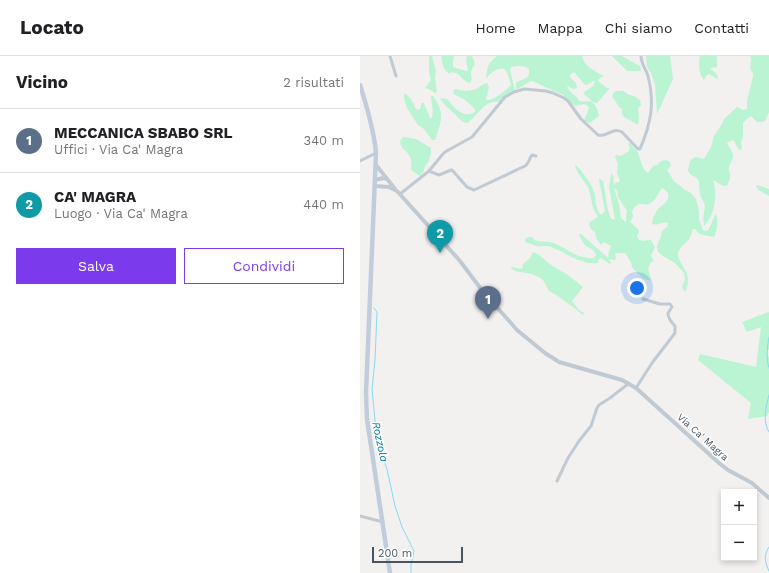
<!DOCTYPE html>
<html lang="it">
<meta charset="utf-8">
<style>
body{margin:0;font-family:"Work Sans",sans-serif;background:#f2f2f2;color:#202124}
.controls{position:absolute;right:12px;bottom:12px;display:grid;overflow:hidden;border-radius:0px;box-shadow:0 2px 6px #0003}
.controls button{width:36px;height:36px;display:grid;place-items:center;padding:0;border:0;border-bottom:1px solid #e0e0e0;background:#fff;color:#202124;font:20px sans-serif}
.scale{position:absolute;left:12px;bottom:10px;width:91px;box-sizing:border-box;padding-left:4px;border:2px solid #465360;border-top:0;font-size:11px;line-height:14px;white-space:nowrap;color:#465360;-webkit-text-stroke:3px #fff;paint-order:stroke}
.you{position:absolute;left:277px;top:232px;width:14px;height:14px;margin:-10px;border:3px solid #fff;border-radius:50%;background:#1a73e8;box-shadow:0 0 0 6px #1a73e833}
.badge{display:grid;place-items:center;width:26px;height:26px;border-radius:50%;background:#7c3aed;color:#fff;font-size:13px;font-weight:700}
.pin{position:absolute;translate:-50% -33px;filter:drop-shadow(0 1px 2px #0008)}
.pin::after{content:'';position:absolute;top:21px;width:14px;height:12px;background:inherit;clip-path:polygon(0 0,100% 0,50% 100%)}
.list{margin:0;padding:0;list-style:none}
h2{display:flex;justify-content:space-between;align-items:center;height:52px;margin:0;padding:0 16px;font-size:17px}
h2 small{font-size:13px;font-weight:400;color:#757577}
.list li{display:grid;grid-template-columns:26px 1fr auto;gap:12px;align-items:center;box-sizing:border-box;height:64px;padding:0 16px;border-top:1px solid #e0e0e0}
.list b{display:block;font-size:15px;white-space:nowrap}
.list p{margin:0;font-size:13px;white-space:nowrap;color:#757577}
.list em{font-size:13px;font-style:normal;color:#757577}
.actions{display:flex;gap:8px;padding:12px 16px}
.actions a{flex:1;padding:9px 0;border:1px solid #7c3aed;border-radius:0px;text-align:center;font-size:14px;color:#7c3aed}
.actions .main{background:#7c3aed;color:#fff}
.map{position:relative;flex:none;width:409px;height:517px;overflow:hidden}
header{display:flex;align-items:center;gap:24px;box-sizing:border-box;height:56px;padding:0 20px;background:#fff;border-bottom:1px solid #e0e0e0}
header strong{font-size:19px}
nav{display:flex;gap:22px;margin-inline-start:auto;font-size:14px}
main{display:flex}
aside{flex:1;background:#fff}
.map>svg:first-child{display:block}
.green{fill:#bbf4d2;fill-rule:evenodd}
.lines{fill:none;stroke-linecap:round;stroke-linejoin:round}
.stream{stroke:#84dbf5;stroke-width:1}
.minor{stroke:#c0cad3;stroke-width:3}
.tertiary{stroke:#c0cad3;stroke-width:4}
.secondary{stroke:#c1cddb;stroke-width:4.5}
.labels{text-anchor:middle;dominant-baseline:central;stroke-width:3;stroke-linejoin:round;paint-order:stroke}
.street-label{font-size:10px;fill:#465360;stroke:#fff}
.water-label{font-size:11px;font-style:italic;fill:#037ca0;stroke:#fff}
</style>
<header>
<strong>Locato</strong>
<nav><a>Home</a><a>Mappa</a><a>Chi siamo</a><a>Contatti</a></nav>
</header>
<main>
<aside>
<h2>Vicino<small>2 risultati</small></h2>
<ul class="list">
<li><span class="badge" style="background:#5c6f8a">1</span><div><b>MECCANICA SBABO SRL</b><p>Uffici · Via Ca' Magra</p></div><em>340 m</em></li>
<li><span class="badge" style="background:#0f9aa8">2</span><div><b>CA' MAGRA</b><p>Luogo · Via Ca' Magra</p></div><em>440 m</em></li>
</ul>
<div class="actions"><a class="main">Salva</a><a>Condividi</a></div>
</aside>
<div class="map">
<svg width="409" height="517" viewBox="0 0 409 517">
<rect width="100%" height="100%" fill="#f3f0f0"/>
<path class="green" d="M 69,0 L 72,0 L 76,15 L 75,22 L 77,36 L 75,37 L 69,33 L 65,32 L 71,24 L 69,17 Z
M 81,0 L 94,0 L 93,6 L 93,11 L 106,15 L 108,14 L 106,5 L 107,0 L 112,0 C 118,11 112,9 111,17 C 111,22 113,23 110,27 C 101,25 102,17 91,16 L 90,18 C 82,13 83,9 81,0 Z
M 137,0 L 222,0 C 224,10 235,16 244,20 L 240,22 L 238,25 L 247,32 L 250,32 L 237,47 L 233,46 L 223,37 L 233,30 L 235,25 L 231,26 L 227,29 L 225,29 L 214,16 L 210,19 L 210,21 L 216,27 L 217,32 L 214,33 L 207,30 C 211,40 216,37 219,45 C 223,46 226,45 230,45 C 236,47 238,55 239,60 L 230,67 L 224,65 L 229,52 L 228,50 L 224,48 L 216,50 L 212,48 L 203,39 L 172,25 C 166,26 164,31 156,33 L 156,27 C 163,21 170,25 169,13 C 163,9 158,10 151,11 L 150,14 L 155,34 L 145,40 L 139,46 C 126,43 117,59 108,67 L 103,66 L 83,47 L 80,42 L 87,43 C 95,52 102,63 115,56 L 115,53 L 105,44 L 94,38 L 93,35 L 95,33 C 101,34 106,36 112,34 C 118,33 122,28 127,27 L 129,31 L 126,44 L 128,44 C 133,44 148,33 151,29 L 147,16 L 144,13 C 138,12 130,16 127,22 L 126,22 C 127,10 128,8 137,0 Z
M 252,0 L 262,0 L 280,10 L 281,15 L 267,15 Z
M 286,0 L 310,0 L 313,23 L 297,58 L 295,29 L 291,17 L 287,11 Z
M 340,0 L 357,0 C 356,4 358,7 357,11 L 351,12 L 350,13 C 354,15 358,18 358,23 L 357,23 L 349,18 L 347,19 L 344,24 C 339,19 338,7 340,0 Z
M 390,0 L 409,0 L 409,56 L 405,65 L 402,66 L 397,66 L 391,60 L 388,62 L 383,67 L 383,82 L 381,86 L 382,90 L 381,94 L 379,94 L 374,85 L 372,84 L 367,87 C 369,90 371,93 372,96 C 375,102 370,106 369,111 C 368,115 371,117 370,121 C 370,124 368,127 367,130 C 362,131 358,126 353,124 C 358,138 355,159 344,170 L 343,163 L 345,149 L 340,139 L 339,127 L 338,123 L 330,118 L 328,115 C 329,109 329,104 335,101 L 344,103 L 351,91 L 354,80 L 362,68 L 364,63 L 377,51 L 383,54 L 387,53 L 387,45 L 393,20 L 393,17 C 387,12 393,6 390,0 Z
M 257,35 L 264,35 L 269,39 L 274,40 L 280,44 L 281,49 L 278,52 L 279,61 L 278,69 L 264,61 L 262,58 L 262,53 L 259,51 L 252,40 L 254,36 Z
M 44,37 C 51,41 53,47 56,53 L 59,54 L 61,51 L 61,47 L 64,47 L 70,62 L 71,63 C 75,56 71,47 71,40 L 73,40 C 86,58 81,65 75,84 L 72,84 L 64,73 L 58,69 L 47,52 L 44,43 Z
M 45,81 L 56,83 L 71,92 C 71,97 71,101 68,106 C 66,110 64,110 64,115 L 60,120 L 51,114 C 51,110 52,104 50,101 C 47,94 41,95 40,85 L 42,82 Z
M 268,87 L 270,87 C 272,91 276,93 278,97 C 281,104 282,114 288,117 L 293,110 L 297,109 L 301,105 L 306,104 L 310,106 L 311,110 L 307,114 L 314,125 L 325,134 L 331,137 L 336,143 L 339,155 L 339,163 L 343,174 L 347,175 C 351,172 352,163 356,158 C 359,166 357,174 354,181 L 339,178 L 335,173 L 333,173 C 332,176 331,179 330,182 C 327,187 320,190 318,197 C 317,203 322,207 324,212 C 329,220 329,228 325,236 L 322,231 L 325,223 L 324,217 L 315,207 L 303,200 L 299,197 L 297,194 L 297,190 L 301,180 L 302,175 L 307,171 L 308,167 C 302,165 298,170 292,168 C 292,163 295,157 298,153 C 302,149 310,145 308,138 C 307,135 305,134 302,132 C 298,137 295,146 289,148 C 281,151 280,143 272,155 L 273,161 L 270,166 L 279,174 L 279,175 L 277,180 L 279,184 C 285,186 287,183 291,184 L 295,191 L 291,200 L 294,205 L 291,206 L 288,213 L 292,225 L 284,223 L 274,214 L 272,211 L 271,206 L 265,197 L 256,197 L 255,198 L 256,202 L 255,204 L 249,203 L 251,207 L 250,208 L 241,202 L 239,203 L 238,207 C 221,209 207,197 191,191 C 186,189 181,191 176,190 C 172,189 170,187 167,187 L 165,185 L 165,183 L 168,181 L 172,181 C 177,187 183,185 189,186 C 205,189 216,204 234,202 L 236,199 C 234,193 231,193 226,190 C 223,187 220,182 219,178 L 221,178 L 245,199 L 248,202 L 249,195 L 251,190 L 244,186 L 241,189 L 236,182 L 235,176 C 231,174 228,170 230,166 L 238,161 L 233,152 L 230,138 L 228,131 L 218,117 L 215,110 L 216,109 C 221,114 231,127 233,133 C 237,141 234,151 240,158 L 242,158 L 245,155 L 239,124 L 240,123 L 243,125 C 245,132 247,159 252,163 C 253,163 254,163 255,164 L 255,163 L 249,131 L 250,125 L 251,117 C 255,120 253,125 254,129 L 255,127 L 259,126 L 260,125 L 257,117 L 258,108 L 255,101 L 256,99 L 261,100 L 269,95 L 270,92 ZM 254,132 L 257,134 L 258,141 L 267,155 L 266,160 L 266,166 L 262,163 L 261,162 L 259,148 Z
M 398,129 L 409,133 L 409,140 L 397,133 L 396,130 Z
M 173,196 L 178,198 L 191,209 L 208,219 L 223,231 L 212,245 L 219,254 L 224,257 L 223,259 L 213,251 L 196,239 L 189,235 L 183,224 L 181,222 L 172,218 L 155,215 L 151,212 L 151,211 L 152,211 L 162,213 L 163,208 L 170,202 Z
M 409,256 L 409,293 L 407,296 L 409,302 L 409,356 L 407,360 L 388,363 L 391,347 L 338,304 L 340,298 L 396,311 L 401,271 L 387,276 L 382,266 Z"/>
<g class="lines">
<path class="stream" d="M 14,252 L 17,256 L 15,304 L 12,333 L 16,375 L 22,400 L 27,413 L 35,450 L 42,471 L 54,495 L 51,509 L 51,517
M 409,281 C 407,292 406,302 409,312
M 409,339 C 406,351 402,365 409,376
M 409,491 C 403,500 405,506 409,515"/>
<path class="minor" d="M 30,0 L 36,20
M 0,105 L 16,97
M 69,115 L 79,119 L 91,114 L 92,114 L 107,131 L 114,134 L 165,110 C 169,107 169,103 172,99 L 176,100
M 40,138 L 69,115 L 82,99 L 85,96 L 112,81 L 145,41 L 154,36 L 164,33 L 186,35 L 193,37 L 204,42 L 208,45 L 221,63 L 238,79 C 248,81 252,71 262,76 L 278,93 L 280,93 C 291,67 295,48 288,20 C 286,13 281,8 281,0
M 276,332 L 292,307 L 315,277 L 315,270 C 311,266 308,262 308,257 L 312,251 L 310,248 L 300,248 L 283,243
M 197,425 L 208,402 L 219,385 L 231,370 L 237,352 L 239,349 L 250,342 L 268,328
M 0,460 L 23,466"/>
<path class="tertiary" d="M 16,109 L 35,133
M 15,124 L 23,122 L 27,123
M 15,130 L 29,131 L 37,135 L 100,205 L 124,237 L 151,267 L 157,274 L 185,297 L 199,306 L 262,324 L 276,332 L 359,407 L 368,414 L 392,427 L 409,442"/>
<path class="secondary" d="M 0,29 C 7,51 14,74 16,97 L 6,337 L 7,363 L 30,517"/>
</g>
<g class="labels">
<g class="street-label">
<text transform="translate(343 381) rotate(42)">Via Ca' Magra</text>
</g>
<g class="water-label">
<text transform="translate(20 386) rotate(78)">Rozzola</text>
</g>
</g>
</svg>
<div class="controls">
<button>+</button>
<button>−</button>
</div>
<div class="scale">200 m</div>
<div class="you"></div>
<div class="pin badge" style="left:128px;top:263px;background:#5c6f8a">1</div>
<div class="pin badge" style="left:80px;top:197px;background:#0f9aa8">2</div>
</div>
</main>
